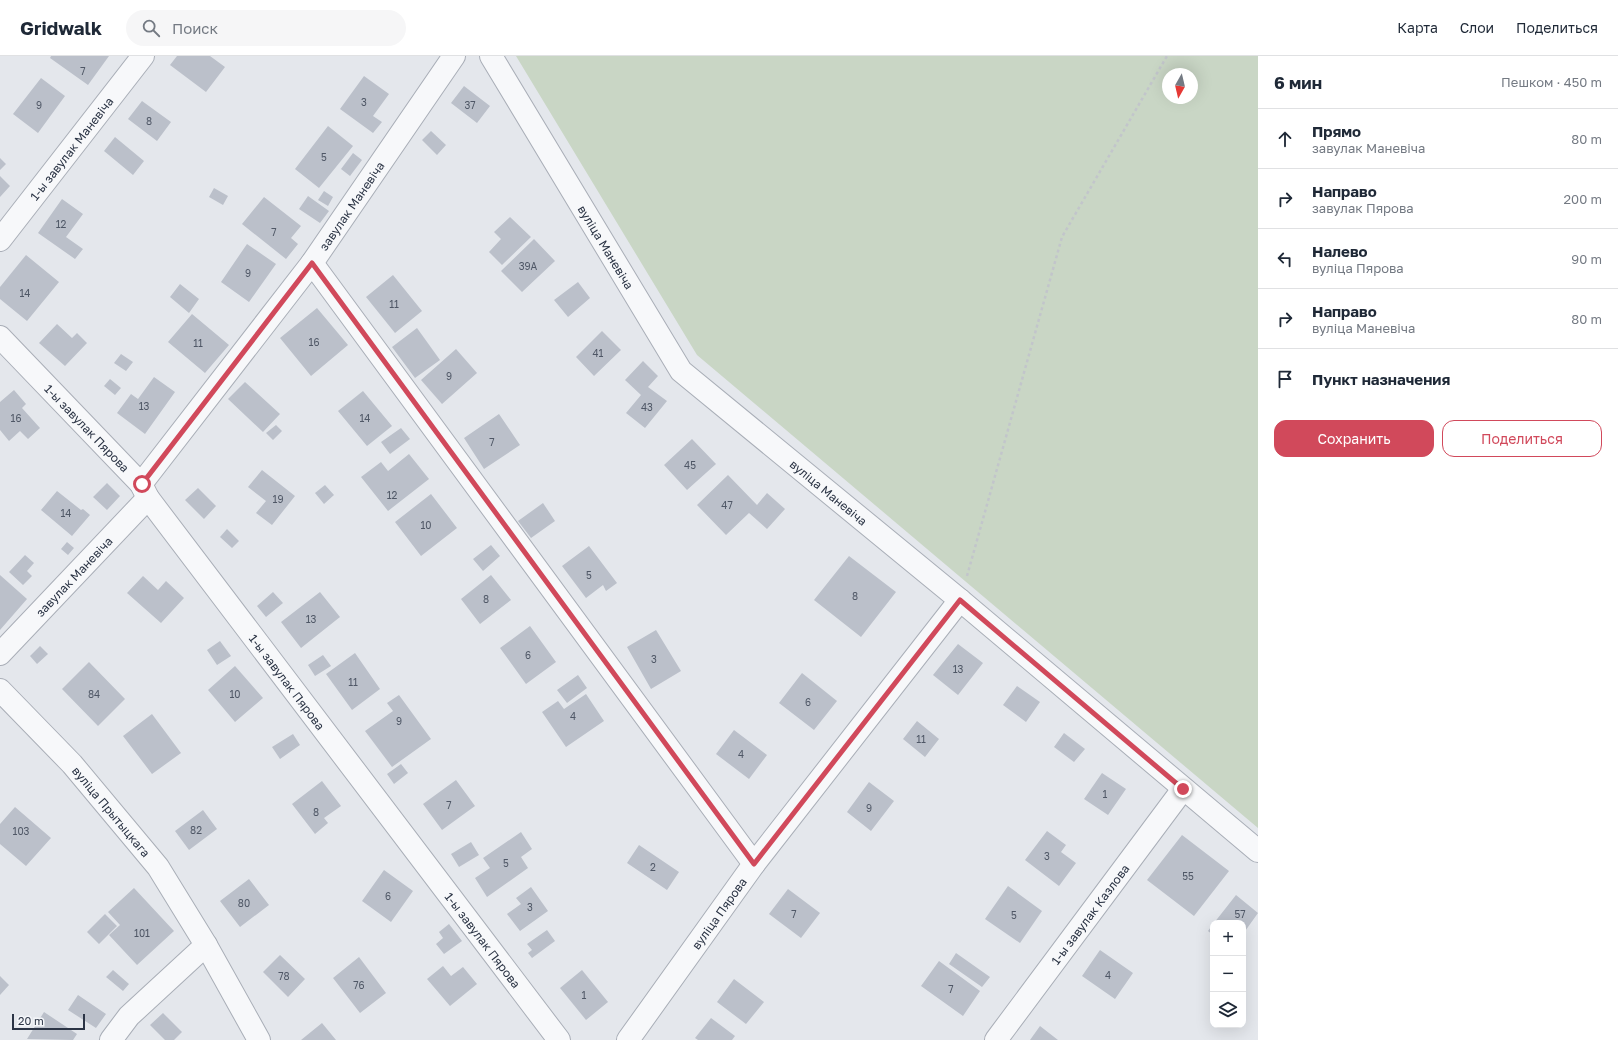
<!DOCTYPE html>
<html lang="ru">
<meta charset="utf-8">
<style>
body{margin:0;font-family:"Golos Text",sans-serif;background:#f6f6f7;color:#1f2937}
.controls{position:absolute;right:12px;bottom:12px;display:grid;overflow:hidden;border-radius:8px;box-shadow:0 4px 16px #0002}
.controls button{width:36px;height:36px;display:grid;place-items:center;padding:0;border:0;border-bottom:1px solid #e0e1e3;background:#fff;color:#1f2937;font:20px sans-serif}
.compass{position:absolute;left:1162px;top:12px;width:36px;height:36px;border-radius:50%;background:#fff;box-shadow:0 4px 16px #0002;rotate:188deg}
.scale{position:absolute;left:12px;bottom:10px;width:73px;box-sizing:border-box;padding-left:4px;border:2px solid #2b3445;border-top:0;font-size:11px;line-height:14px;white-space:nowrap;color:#2b3445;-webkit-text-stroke:3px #f4f6f9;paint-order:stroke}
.stop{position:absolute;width:12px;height:12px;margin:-9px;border:3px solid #d1495b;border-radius:50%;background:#fff}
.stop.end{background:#d1495b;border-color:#fff;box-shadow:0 1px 4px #0008}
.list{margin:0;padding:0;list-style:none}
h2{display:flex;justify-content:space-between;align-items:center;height:52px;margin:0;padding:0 16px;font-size:17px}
h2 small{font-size:13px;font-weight:400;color:#747a83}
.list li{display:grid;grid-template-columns:26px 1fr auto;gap:12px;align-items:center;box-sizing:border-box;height:60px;padding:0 16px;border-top:1px solid #e0e1e3}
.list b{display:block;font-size:15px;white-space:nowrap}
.list p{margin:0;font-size:13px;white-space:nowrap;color:#747a83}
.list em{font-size:13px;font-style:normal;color:#747a83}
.actions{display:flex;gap:8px;padding:12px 16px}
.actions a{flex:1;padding:9px 0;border:1px solid #d1495b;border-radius:12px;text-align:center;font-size:14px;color:#d1495b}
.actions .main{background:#d1495b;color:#fff}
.icon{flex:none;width:22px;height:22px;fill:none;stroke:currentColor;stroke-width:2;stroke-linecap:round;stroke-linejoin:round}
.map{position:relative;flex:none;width:1258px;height:984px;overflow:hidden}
header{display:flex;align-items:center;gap:24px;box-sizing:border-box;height:56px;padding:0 20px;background:#fff;border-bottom:1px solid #e0e1e3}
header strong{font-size:19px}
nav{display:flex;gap:22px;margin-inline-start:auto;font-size:14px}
.search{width:280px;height:36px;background:#f6f6f7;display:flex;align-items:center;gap:10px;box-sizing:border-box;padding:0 14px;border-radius:22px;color:#747a83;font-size:15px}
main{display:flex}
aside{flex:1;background:#fff}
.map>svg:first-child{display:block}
.green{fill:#c9d6c5;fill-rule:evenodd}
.building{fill:#bbc0ca}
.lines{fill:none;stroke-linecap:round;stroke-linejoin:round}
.street-casing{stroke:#a9aeb7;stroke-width:24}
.path{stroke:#c2c5cb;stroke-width:2.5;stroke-dasharray:3 3;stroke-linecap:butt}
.street{stroke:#f7f8fa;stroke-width:22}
.route{stroke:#d1495b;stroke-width:5}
.labels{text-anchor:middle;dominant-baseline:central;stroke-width:3;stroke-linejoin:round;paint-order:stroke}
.number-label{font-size:10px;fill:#4f5766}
.street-label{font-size:12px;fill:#2b3445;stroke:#f4f6f9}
</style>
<header>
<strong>Gridwalk</strong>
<div class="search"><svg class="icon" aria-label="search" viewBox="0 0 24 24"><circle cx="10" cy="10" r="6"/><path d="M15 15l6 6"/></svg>Поиск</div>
<nav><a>Карта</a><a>Слои</a><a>Поделиться</a></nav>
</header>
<main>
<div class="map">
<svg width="1258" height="984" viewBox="0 0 1258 984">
<rect width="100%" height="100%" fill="#e4e7ec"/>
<path class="green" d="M 516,0 L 1258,0 L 1258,772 L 697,299 ZM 1168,18 L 1192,18 L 1192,42 L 1168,42 Z"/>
<path class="building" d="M 51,0 L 109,0 L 88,29 L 50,2 Z
M 177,0 L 210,0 L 225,11 L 206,36 L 170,9 Z
M 364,20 L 389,38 L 373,60 L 382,66 L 373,77 L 340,53 Z
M 41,22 L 65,40 L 38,77 L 13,58 Z
M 464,30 L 490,50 L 477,67 L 451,47 Z
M 142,45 L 171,66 L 157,85 L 128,63 Z
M 328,70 L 353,90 L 319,132 L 295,113 Z
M 431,75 L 446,89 L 437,99 L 422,84 Z
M 115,81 L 144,105 L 133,119 L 104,95 Z
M 353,97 L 362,104 L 350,120 L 341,113 Z
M 0,102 L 6,108 L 0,114 Z
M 0,120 L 10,130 L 0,141 Z
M 214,132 L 228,140 L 223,149 L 209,141 Z
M 324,135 L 333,141 L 328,150 L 318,144 Z
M 308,140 L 329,155 L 320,167 L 299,153 Z
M 264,141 L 301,170 L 291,182 L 298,188 L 286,203 L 242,168 Z
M 62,143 L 83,158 L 66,181 L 83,193 L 75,203 L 38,177 Z
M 510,161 L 531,181 L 502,209 L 489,196 L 501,183 L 494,176 Z
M 534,183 L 555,205 L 522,236 L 501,215 Z
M 247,188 L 276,208 L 249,246 L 221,226 Z
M 26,199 L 59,226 L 27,265 L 0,243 L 0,231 Z
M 393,219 L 422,255 L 395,277 L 366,241 Z
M 578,226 L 590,242 L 568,261 L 554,244 Z
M 180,228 L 199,243 L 189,257 L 170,241 Z
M 317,252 L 348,289 L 311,320 L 280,282 Z
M 192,258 L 229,289 L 205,317 L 168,286 Z
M 57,268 L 72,282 L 77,277 L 87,287 L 65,310 L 39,287 Z
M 417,272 L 440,304 L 415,322 L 392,291 Z
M 602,275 L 621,294 L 594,320 L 576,301 Z
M 456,293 L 477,317 L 442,348 L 421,324 Z
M 121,298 L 133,306 L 126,315 L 114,307 Z
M 643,305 L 658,320 L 648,331 L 667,345 L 645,372 L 626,357 L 641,339 L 625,324 Z
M 154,321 L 175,336 L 145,378 L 117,357 L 131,338 L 138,343 Z
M 110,323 L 121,332 L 115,339 L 104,330 Z
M 245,326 L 280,358 L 263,376 L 228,343 Z
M 14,334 L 26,348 L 22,352 L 40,372 L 28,383 L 20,375 L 9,385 L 0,374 L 0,346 Z
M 363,335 L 392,370 L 367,390 L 338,355 Z
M 499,358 L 520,389 L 484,413 L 464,382 Z
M 276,369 L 282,375 L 273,384 L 266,377 Z
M 401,372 L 410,383 L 390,398 L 381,386 Z
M 692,383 L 716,408 L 687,434 L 664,409 Z
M 409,398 L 429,423 L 388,455 L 361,421 L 381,406 L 388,415 Z
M 262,414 L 295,440 L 272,469 L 256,457 L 266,445 L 248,431 Z
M 728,419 L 757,449 L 767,437 L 785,453 L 767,473 L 749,457 L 726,479 L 697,449 Z
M 107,427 L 120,440 L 107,454 L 93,441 Z
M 325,429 L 334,439 L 324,448 L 315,437 Z
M 198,432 L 216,450 L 204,463 L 185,444 Z
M 57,435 L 81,454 L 83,453 L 90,459 L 72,480 L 41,454 Z
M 431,438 L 457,472 L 421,500 L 395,466 Z
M 543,447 L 555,465 L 531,482 L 518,465 Z
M 227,473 L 239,485 L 232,492 L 220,481 Z
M 67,486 L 74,492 L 68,499 L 61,493 Z
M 491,489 L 500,500 L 483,515 L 473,503 Z
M 589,490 L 617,527 L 606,535 L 603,529 L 586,542 L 562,510 Z
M 25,499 L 34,507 L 27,515 L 32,520 L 23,529 L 9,516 Z
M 849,500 L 896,536 L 861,581 L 814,544 Z
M 0,519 L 27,543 L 0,574 Z
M 491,519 L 511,544 L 480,568 L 461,543 Z
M 143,520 L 158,534 L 166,525 L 184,542 L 161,567 L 127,537 Z
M 273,536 L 283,547 L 266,561 L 257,550 Z
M 320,536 L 340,561 L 301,592 L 281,566 Z
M 530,570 L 556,606 L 526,628 L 500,592 Z
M 656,574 L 681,615 L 651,633 L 627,591 Z
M 220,585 L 231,600 L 217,609 L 207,594 Z
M 958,588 L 983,607 L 958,639 L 933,619 Z
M 40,590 L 48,598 L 37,608 L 30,600 Z
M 355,597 L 380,633 L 352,654 L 326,618 Z
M 323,599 L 331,610 L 315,620 L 308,609 Z
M 89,606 L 125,643 L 98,670 L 62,633 Z
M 235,610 L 263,642 L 235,666 L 208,634 Z
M 802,617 L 837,645 L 814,674 L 779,647 Z
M 578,619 L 587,632 L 567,647 L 557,634 Z
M 1017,630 L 1040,646 L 1026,666 L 1003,649 Z
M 586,638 L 604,665 L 566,691 L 542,656 L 558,645 L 564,653 Z
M 399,639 L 431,683 L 392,711 L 365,675 L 393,655 L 387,647 Z
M 152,658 L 181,697 L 152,718 L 123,680 Z
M 917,665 L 939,683 L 925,701 L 903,683 Z
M 734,674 L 767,699 L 749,723 L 716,698 Z
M 1064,677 L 1085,693 L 1074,706 L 1054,691 Z
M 293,678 L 300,689 L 280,703 L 272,691 Z
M 401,708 L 408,717 L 394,728 L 387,718 Z
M 1102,717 L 1126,733 L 1108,759 L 1084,743 Z
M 456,724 L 475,750 L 442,774 L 423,748 Z
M 322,725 L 341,750 L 324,762 L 328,767 L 315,778 L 292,748 Z
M 869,726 L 894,745 L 871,775 L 847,756 Z
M 15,751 L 51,782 L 26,810 L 0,788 L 0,768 Z
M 203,754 L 217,773 L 189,794 L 175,775 Z
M 1047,775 L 1066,789 L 1061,796 L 1076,807 L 1059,830 L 1025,804 Z
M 521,776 L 532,793 L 521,801 L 528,812 L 487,841 L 475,822 L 490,812 L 483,802 Z
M 1182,779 L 1229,815 L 1194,860 L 1147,824 Z
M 471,786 L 479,799 L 459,811 L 451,798 Z
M 639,789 L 679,816 L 667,834 L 627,807 Z
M 384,814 L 413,835 L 391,866 L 362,845 Z
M 249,823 L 269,849 L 240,871 L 220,845 Z
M 1008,830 L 1042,855 L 1020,887 L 985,863 Z
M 531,831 L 548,855 L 520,875 L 507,858 L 521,848 L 516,842 Z
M 134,832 L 174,875 L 137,909 L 109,879 L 120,869 L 108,856 Z
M 788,833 L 820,857 L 801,882 L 769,858 Z
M 1236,839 L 1258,857 L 1243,878 L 1243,867 L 1214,867 Z
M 105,858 L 117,870 L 99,888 L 87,876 Z
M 449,868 L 462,885 L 444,898 L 436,888 L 443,882 L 439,876 Z
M 1213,868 L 1213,879 L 1208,875 Z
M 547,874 L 555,885 L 532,902 L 528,897 L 532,894 L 527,888 Z
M 1100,894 L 1133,917 L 1115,943 L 1082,920 Z
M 956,897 L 990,921 L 982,931 L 949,908 Z
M 280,899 L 305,923 L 288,941 L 263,916 Z
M 359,901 L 386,937 L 360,957 L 333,922 Z
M 939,905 L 980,935 L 963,960 L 921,930 Z
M 443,910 L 451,920 L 463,911 L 477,928 L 450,950 L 427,923 Z
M 113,914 L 129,928 L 123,935 L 106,921 Z
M 582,914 L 608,946 L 586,964 L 560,932 Z
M 0,920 L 9,929 L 0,939 Z
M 734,923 L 764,946 L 746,968 L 717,946 Z
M 78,939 L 106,958 L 96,972 L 68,954 Z
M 44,956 L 77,978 L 73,984 L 27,983 Z
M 163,957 L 182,976 L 174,984 L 165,984 L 150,969 Z
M 711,962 L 735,980 L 732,984 L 698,984 L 695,982 Z
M 322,967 L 336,984 L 301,984 Z
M 1040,970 L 1058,984 L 1030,984 Z"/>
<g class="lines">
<g class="street-casing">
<g id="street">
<path id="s1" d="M 491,0 L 681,315 L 960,544 L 1258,795"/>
<path id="s2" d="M 0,184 L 143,0"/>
<path d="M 312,207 L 754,808"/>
<path id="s3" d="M 0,281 L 141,428 L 148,442 L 559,984"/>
<path id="s4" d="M 141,428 L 312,207 L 454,0"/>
<path id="s5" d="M 0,598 L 148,442"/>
<path id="s6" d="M 0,634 L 72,708 L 158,811 L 206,889 L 259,984"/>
<path d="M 111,984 L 129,960 L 206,889"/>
<path id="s7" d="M 628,984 L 754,808 L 960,544"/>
<path id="s8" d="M 996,984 L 1183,733"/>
</g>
</g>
<path class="path" d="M 967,520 L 1062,181 L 1167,0"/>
<use href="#street" class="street"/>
</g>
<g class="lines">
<path class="route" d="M 142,428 L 312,207 L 754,808 L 960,544 L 1183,733"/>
</g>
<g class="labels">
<g class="number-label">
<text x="83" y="15">7</text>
<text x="364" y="46">3</text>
<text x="39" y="49">9</text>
<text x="470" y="49">37</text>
<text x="149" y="65">8</text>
<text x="324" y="101">5</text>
<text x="61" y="168">12</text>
<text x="274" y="176">7</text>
<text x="528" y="210">39А</text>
<text x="248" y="217">9</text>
<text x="25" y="237">14</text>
<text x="394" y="248">11</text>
<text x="314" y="286">16</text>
<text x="198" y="287">11</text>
<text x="598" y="297">41</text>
<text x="449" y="320">9</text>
<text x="144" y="350">13</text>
<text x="647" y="351">43</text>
<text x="16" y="362">16</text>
<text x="365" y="362">14</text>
<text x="492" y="386">7</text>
<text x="690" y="409">45</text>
<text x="392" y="439">12</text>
<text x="278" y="443">19</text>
<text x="727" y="449">47</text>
<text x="66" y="457">14</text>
<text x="426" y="469">10</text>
<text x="589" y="519">5</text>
<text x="855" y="540">8</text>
<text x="486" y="543">8</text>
<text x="311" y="563">13</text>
<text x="528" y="599">6</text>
<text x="654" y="603">3</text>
<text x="958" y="613">13</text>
<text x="353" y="626">11</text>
<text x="94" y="638">84</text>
<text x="235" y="638">10</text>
<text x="808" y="646">6</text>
<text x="573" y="660">4</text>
<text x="399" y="665">9</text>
<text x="921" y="683">11</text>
<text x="741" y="698">4</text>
<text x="1105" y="738">1</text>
<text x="449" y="749">7</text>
<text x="869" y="752">9</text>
<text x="316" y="756">8</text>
<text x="196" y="774">82</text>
<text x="21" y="775">103</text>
<text x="1047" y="800">3</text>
<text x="506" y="807">5</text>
<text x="653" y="811">2</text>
<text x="1188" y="820">55</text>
<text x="388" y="840">6</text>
<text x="244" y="847">80</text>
<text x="530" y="851">3</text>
<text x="794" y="858">7</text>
<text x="1240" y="858">57</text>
<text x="1014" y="859">5</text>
<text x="142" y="877">101</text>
<text x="1108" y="919">4</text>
<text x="284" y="920">78</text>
<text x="359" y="929">76</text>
<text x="951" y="933">7</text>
<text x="584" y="939">1</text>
</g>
<g class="street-label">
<text stroke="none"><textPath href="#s2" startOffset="116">1-ы завулак Маневіча</textPath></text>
<text stroke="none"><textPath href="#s4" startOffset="349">завулак Маневіча</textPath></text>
<text stroke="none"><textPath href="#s1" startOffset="223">вуліца Маневіча</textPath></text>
<text stroke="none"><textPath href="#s3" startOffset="126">1-ы завулак Пярова</textPath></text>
<text stroke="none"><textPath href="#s1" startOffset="559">вуліца Маневіча</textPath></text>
<text stroke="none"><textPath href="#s5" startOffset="107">завулак Маневіча</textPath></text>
<text stroke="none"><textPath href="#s3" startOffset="450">1-ы завулак Пярова</textPath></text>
<text stroke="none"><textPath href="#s6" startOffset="165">вуліца Прытыцкага</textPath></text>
<text stroke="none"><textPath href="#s7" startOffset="156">вуліца Пярова</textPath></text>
<text stroke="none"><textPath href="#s8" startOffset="157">1-ы завулак Казлова</textPath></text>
<text stroke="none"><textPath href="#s3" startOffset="774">1-ы завулак Пярова</textPath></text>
</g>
</g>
</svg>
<div class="controls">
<button>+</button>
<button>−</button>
<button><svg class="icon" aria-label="layers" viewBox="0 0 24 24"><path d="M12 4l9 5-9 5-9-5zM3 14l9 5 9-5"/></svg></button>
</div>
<svg class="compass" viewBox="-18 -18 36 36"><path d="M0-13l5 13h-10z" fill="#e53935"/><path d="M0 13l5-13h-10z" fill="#747a83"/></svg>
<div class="scale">20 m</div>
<div class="stop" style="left:142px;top:428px"></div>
<div class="stop end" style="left:1183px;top:733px"></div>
</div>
<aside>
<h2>6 мин<small>Пешком · 450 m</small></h2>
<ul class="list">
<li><svg class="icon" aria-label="ahead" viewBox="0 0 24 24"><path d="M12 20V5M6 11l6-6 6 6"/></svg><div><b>Прямо</b><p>завулак Маневіча</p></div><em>80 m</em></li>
<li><svg class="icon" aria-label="right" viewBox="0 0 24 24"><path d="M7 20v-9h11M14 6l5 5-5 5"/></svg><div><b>Направо</b><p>завулак Пярова</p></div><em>200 m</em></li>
<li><svg class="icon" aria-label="left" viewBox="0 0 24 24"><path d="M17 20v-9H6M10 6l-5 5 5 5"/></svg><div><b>Налево</b><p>вуліца Пярова</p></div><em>90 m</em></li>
<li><svg class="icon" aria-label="right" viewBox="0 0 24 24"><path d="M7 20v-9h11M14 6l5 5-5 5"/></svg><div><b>Направо</b><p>вуліца Маневіча</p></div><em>80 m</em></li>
<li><svg class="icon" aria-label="arrive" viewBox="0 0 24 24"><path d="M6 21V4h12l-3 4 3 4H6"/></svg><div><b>Пункт назначения</b></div></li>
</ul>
<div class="actions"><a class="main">Сохранить</a><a>Поделиться</a></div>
</aside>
</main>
